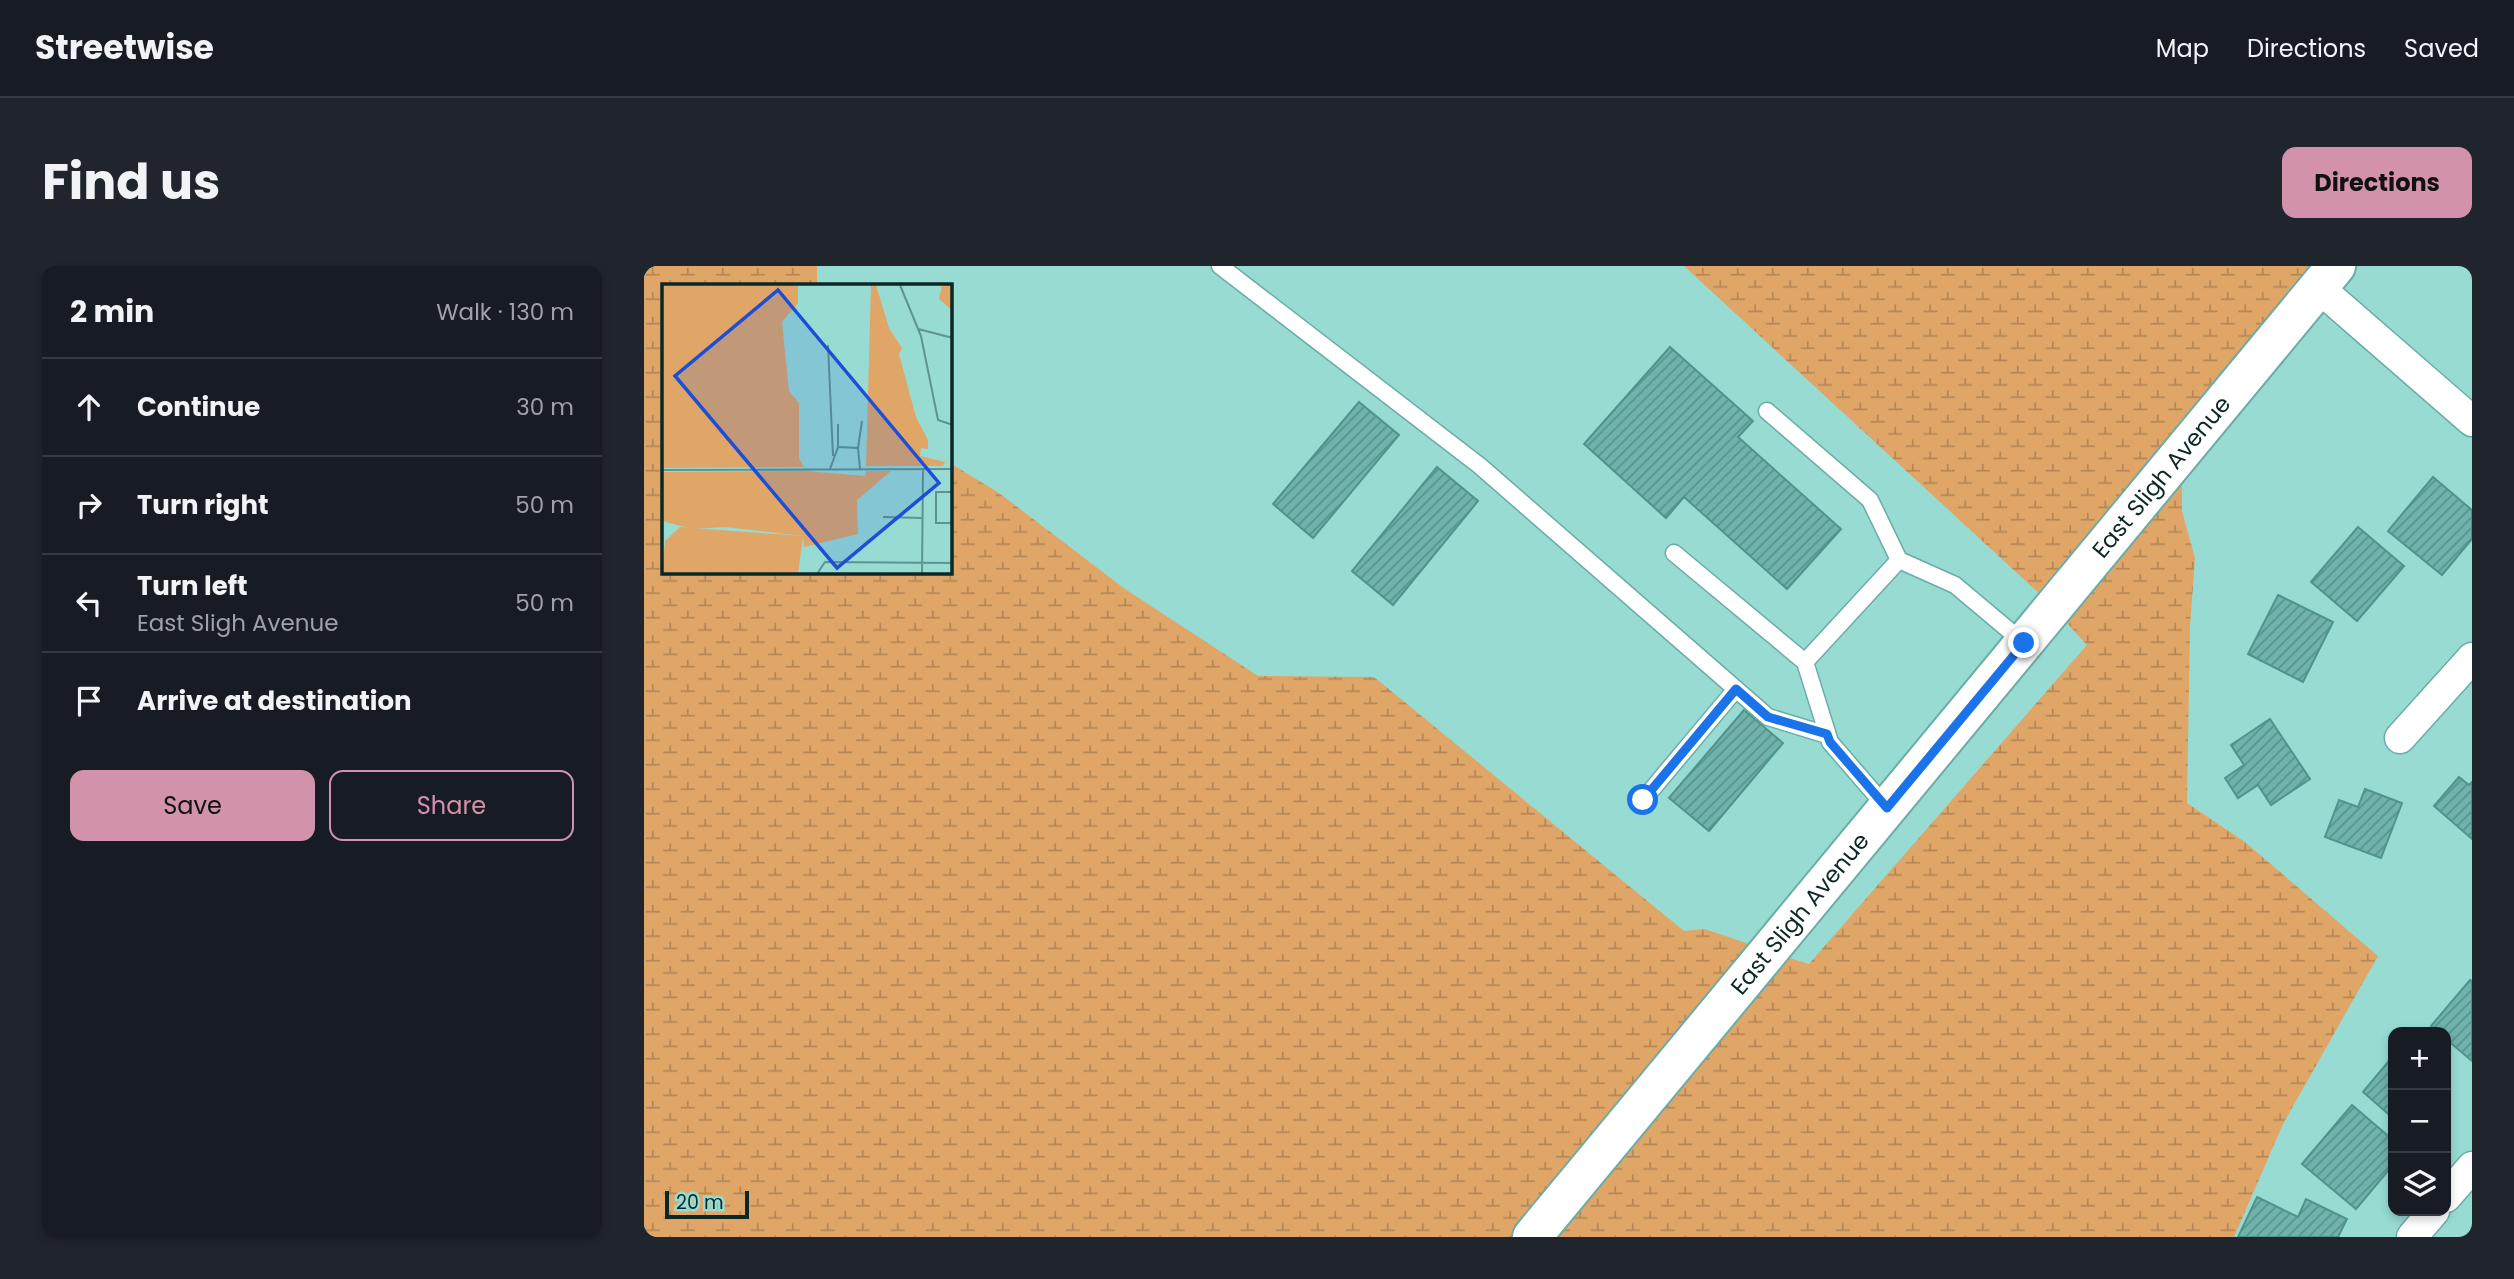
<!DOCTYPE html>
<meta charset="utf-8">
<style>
body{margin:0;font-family:Poppins,sans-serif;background:#20242c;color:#f1f3f6}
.controls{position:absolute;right:21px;bottom:21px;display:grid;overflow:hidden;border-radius:14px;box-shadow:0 4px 10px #0003}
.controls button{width:63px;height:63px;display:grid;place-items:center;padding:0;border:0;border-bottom:2px solid #363941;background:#171b24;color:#f1f3f6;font:35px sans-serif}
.scale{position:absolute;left:21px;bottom:18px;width:84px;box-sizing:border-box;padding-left:7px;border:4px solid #0b2826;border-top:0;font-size:19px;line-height:24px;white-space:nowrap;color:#0b2826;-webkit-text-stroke:5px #97dbd3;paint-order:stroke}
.stop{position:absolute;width:21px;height:21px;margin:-16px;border:5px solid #1a73e8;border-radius:50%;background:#fff}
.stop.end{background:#1a73e8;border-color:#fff;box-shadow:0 2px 7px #0008}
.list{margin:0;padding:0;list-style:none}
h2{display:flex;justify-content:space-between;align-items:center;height:91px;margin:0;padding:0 28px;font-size:30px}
h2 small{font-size:23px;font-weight:400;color:#9ea1a6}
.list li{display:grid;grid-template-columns:46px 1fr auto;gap:21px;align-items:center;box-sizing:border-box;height:98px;padding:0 28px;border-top:2px solid #363941}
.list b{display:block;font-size:26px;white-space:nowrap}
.list p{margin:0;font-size:23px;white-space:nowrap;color:#9ea1a6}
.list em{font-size:23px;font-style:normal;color:#9ea1a6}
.actions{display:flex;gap:14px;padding:21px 28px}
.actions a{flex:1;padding:16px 0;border:2px solid #d392ab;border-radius:14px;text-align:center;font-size:24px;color:#d392ab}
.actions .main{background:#d392ab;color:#111}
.icon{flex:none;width:38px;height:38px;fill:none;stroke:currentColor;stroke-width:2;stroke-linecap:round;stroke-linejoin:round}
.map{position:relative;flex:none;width:1828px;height:971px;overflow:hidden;border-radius:14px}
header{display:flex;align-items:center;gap:42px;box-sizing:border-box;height:98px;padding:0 35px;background:#171b24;border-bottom:2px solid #363941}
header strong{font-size:33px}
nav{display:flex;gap:38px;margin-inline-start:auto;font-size:24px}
.intro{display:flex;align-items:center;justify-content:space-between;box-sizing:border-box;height:168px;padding:0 42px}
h1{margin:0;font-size:49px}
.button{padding:18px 32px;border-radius:14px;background:#d392ab;color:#111;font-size:24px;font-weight:700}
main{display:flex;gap:42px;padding:0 42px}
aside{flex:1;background:#171b24;border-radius:14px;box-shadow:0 4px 10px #0003}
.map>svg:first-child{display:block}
.wetland{fill:url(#wetland-marsh)}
.building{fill:url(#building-hatch);stroke:#50938c;stroke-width:2}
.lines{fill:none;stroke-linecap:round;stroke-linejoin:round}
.service-casing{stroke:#6aada6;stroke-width:19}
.minor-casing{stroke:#6aada6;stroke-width:33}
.tertiary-casing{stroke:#6aada6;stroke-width:42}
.service{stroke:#fff;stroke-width:16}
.minor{stroke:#fff;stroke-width:30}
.tertiary{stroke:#fff;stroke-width:38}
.route{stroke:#1a73e8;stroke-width:9}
.labels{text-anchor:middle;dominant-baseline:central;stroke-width:5;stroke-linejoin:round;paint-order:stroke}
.street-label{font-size:23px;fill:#0b2826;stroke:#97dbd3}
.inset-road{fill:none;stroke:#5f938e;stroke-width:2}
.view{fill:#1d4ed8;fill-opacity:0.15;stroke:#1d4ed8;stroke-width:3.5}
.inset-edge{fill:none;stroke:#0b2826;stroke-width:3.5}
</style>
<header>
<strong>Streetwise</strong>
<nav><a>Map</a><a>Directions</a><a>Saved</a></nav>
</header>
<div class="intro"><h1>Find us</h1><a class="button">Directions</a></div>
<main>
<aside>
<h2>2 min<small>Walk · 130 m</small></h2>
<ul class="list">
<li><svg class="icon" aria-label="ahead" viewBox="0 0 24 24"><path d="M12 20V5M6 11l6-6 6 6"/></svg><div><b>Continue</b></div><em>30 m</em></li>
<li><svg class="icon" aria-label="right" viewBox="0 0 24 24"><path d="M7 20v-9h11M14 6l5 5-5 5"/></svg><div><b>Turn right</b></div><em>50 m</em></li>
<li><svg class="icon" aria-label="left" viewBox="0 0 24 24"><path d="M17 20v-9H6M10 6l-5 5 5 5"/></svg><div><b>Turn left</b><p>East Sligh Avenue</p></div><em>50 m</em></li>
<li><svg class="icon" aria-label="arrive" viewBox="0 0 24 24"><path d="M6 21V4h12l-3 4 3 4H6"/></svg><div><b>Arrive at destination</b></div></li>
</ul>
<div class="actions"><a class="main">Save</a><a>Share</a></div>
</aside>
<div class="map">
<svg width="1828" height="971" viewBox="0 0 1828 971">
<defs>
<pattern id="wetland-marsh" width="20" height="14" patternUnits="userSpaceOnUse" patternTransform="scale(1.75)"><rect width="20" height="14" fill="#e0a668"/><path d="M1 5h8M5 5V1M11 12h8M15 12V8" fill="none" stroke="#b48755"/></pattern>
<pattern id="building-hatch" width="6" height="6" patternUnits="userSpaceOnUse" patternTransform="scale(1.75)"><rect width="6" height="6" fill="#70b3ac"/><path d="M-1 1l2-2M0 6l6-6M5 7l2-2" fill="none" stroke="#5a928c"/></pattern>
</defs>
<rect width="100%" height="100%" fill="#97dbd3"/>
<path class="wetland" d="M 0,0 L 173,0 L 173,19 L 19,19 L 19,306 L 306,306 L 306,197 L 355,227 L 481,323 L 614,410 L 730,411 L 1040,665 L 1061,663 L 1108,679 L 867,971 L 0,971 Z
M 1040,0 L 1670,0 L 1398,330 Z
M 1538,211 L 1538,245 L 1551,292 L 1546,361 L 1543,537 L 1601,576 L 1734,690 L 1639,858 L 1590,971 L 910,971 L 1142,691 L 1165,698 L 1443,379 L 1420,354 Z"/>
<path class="building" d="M 1026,81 L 1109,155 L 1094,171 L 1197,263 L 1143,323 L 1040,231 L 1022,252 L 940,178 Z
M 715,136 L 755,169 L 669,272 L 629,238 Z
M 793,201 L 834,235 L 749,339 L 708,305 Z
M 1789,211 L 1828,244 L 1828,273 L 1798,309 L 1744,265 Z
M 1714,261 L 1760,300 L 1713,355 L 1667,316 Z
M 1634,329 L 1689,356 L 1659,416 L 1604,388 Z
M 1100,444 L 1139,477 L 1065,565 L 1025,532 Z
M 1626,453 L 1666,513 L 1627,539 L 1614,519 L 1594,532 L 1581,512 L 1600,499 L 1587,479 Z
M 1815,511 L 1825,519 L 1828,516 L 1828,573 L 1790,540 Z
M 1721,523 L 1758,537 L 1737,592 L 1681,571 L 1695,534 L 1714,541 Z
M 1826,714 L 1828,715 L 1828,795 L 1802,773 L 1802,766 L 1794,766 L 1787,760 Z
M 1749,790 L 1749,852 L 1719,826 Z
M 1708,839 L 1749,874 L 1749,899 L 1712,943 L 1658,898 Z
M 1613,931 L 1654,951 L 1662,933 L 1703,953 L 1694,971 L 1594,971 Z"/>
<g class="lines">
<g class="service-casing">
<path id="service" d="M 576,0 L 836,200 L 1124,451 L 1183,469
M 1123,145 L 1226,234 L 1255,294
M 1030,287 L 1161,396 L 1186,476 L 1243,542
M 1161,396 L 1255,294 L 1311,319 L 1380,377
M 999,534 L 1092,423"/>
</g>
<g class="minor-casing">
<path id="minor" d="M 1674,21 L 1828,155
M 1756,472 L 1828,392
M 1802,931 L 1828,901
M 1768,971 L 1790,945"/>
</g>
<g class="tertiary-casing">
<g id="tertiary">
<path id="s1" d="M 888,971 L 1692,0"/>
</g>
</g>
<use href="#service" class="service"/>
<use href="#minor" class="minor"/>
<use href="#tertiary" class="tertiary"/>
</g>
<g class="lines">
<path class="route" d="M 999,534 L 1092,423 L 1124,451 L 1183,468 L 1186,476 L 1243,542 L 1380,377"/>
</g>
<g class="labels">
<g class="street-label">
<text stroke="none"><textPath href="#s1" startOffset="987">East Sligh Avenue</textPath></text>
<text stroke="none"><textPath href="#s1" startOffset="420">East Sligh Avenue</textPath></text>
</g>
</g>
<g transform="translate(18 18)">
<rect width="290" height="290" fill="#97dbd3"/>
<path d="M 18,243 L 141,252 L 136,290 L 0,290 L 3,257 Z" fill="#e0a668"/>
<path d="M 0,1 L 136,1 L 136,19 L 120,38 L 127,107 L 137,119 L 137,174 L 142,183 L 0,184 ZM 209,1 L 214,1 L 227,44 L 240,64 L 237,70 L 254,133 L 266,156 L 266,165 L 259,164 L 258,172 L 283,178 L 281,182 L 204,182 ZM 280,1 L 290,1 L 290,26 L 277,15 ZM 144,187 L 203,192 L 204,187 L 229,187 L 195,216 L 196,250 L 142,263 L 141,252 L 63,243 L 30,245 L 0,237 L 0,188 Z" fill="#e0a668"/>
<path class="inset-road" d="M 238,1 L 259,52 L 276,136 L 291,141M 256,45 L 291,54M 166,61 L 171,172M 176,163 L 196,164 L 198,185M 196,164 L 200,137M 168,185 L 176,163 L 176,140M 0,186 L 291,185M 291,208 L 274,208 L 274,239 L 291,239M 221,233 L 261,234M 155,290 L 163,278 L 291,279M 260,290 L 261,184"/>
<path class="view" d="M 116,6 L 277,199 L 175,284 L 13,92 Z"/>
<rect width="290" height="290" class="inset-edge"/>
</g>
</svg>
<div class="controls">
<button>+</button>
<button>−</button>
<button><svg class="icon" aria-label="layers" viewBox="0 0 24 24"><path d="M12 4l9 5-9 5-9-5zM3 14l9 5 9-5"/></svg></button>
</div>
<div class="scale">20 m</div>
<div class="stop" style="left:999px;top:534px"></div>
<div class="stop end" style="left:1380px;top:377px"></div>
</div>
</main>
